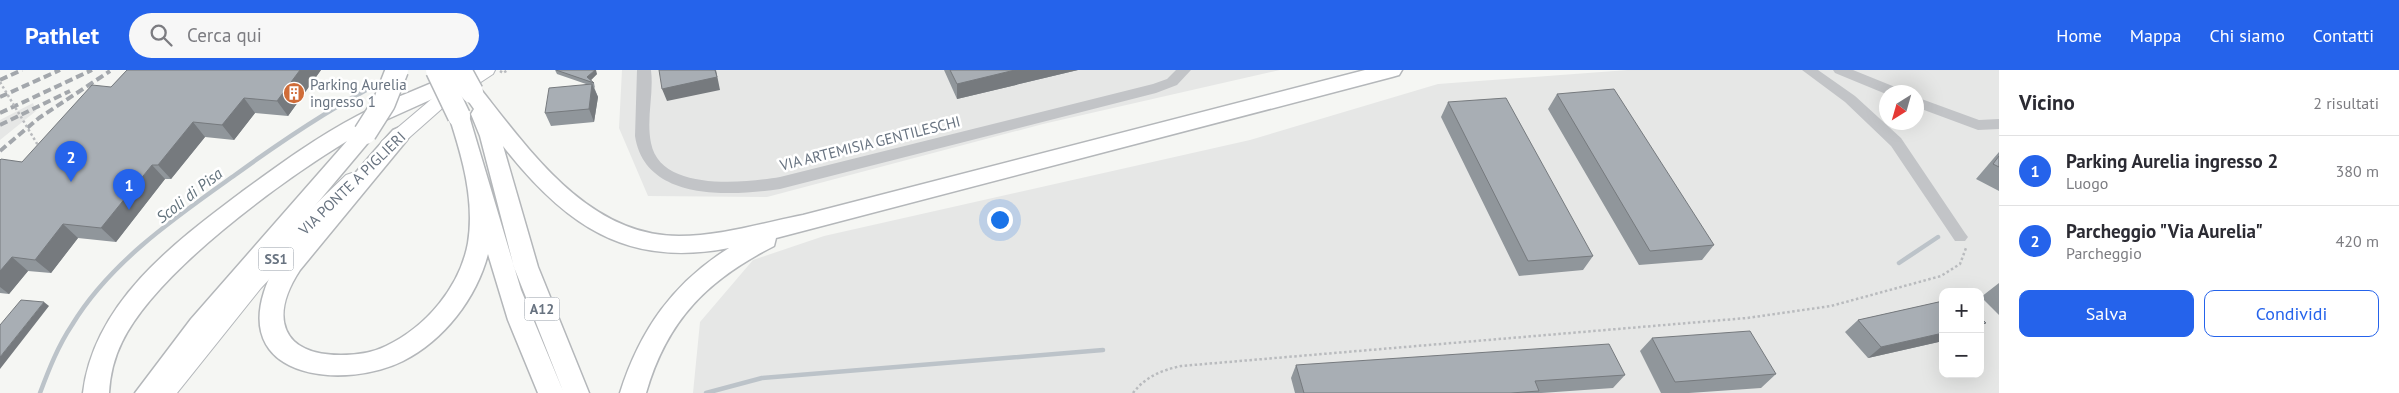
<!DOCTYPE html>
<html lang="it">
<meta charset="utf-8">
<style>
body{margin:0;font-family:"PT Sans",sans-serif;background:#f7f7f7;color:#2b2b33}
.controls{position:absolute;right:15px;bottom:15px;display:grid;overflow:hidden;border-radius:10px;box-shadow:0 5px 20px #0002}
.controls button{width:45px;height:45px;display:grid;place-items:center;padding:0;border:0;border-bottom:1px solid #e1e1e2;background:#fff;color:#2b2b33;font:25px sans-serif}
.compass{position:absolute;left:1879px;top:15px;width:45px;height:45px;border-radius:50%;background:#fff;box-shadow:0 5px 20px #0002;rotate:217deg}
.you{position:absolute;left:999px;top:149px;width:18px;height:18px;margin:-12px;border:4px solid #fff;border-radius:50%;background:#1a73e8;box-shadow:0 0 0 8px #1a73e833}
.badge{display:grid;place-items:center;width:32px;height:32px;border-radius:50%;background:#2563eb;color:#fff;font-size:16px;font-weight:700}
.pin{position:absolute;translate:-50% -41px;filter:drop-shadow(0 1px 2px #0008)}
.pin::after{content:'';position:absolute;top:26px;width:18px;height:15px;background:inherit;clip-path:polygon(0 0,100% 0,50% 100%)}
.list{margin:0;padding:0;list-style:none}
h2{display:flex;justify-content:space-between;align-items:center;height:65px;margin:0;padding:0 20px;font-size:21px}
h2 small{font-size:16px;font-weight:400;color:#7c7c81}
.list li{display:grid;grid-template-columns:32px 1fr auto;gap:15px;align-items:center;box-sizing:border-box;height:70px;padding:0 20px;border-top:1px solid #e1e1e2}
.list b{display:block;font-size:19px;white-space:nowrap}
.list p{margin:0;font-size:16px;white-space:nowrap;color:#7c7c81}
.list em{font-size:16px;font-style:normal;color:#7c7c81}
.actions{display:flex;gap:10px;padding:15px 20px}
.actions a{flex:1;padding:11px 0;border:1px solid #2563eb;border-radius:10px;text-align:center;font-size:18px;color:#2563eb}
.actions .main{background:#2563eb;color:#fff}
.icon{flex:none;width:28px;height:28px;fill:none;stroke:currentColor;stroke-width:2;stroke-linecap:round;stroke-linejoin:round}
.map{position:relative;flex:none;width:1999px;height:323px;overflow:hidden}
header{display:flex;align-items:center;gap:30px;box-sizing:border-box;height:70px;padding:0 25px;background:#2563eb;color:#fff}
header strong{font-size:24px}
nav{display:flex;gap:28px;margin-inline-start:auto;font-size:18px}
.search{width:350px;height:45px;background:#f7f7f7;display:flex;align-items:center;gap:12px;box-sizing:border-box;padding:0 18px;border-radius:28px;color:#7c7c81;font-size:19px}
main{display:flex}
aside{flex:1;background:#fff}
.map>svg:first-child{display:block}
.built{fill:#e6e7e6;fill-rule:evenodd}
.lines{fill:none;stroke-linecap:round;stroke-linejoin:round}
.stream{stroke:#bcc3c9;stroke-width:4.5}
.major-casing{stroke:#b3b6ba;stroke-width:2}
.highway-casing{stroke:#b4b7ba;stroke-width:3}
.path{stroke:#b9bbbe;stroke-width:2.5;stroke-dasharray:2.5 2.5;stroke-linecap:butt}
.minor{fill:#c2c4c7;fill-rule:evenodd}
.major{fill:#fff;fill-rule:evenodd}
.highway{fill:#fff;fill-rule:evenodd}
.rail{stroke:#a3a7ac;stroke-width:4;stroke-dasharray:8 4;stroke-linecap:butt}
.highway-bridge-casing{stroke:#b4b7ba;stroke-width:25;stroke-linecap:butt}
.path-bridge{stroke:#b9bbbe;stroke-width:2.5;stroke-dasharray:2.5 2.5;stroke-linecap:butt}
.highway-bridge{stroke:#fff;stroke-width:22}
.wall{fill:#90969b}
.shaded-wall{fill:#767a7e}
.building{fill:#a8aeb4;stroke:#767a7e}
.labels{text-anchor:middle;dominant-baseline:central;stroke-width:5;stroke-linejoin:round;paint-order:stroke}
.shield{fill:#fff;stroke:#959da6;stroke-width:1}
.shield-label{font-size:14px;font-weight:bold;fill:#687380}
.poi-label{font-size:15px;fill:#687380;stroke:#fff;text-anchor:start}
.street-label{font-size:15px;fill:#687380;stroke:#fff}
.water-label{font-size:16px;font-style:italic;fill:#63737d;stroke:#fff}
</style>
<header>
<strong>Pathlet</strong>
<div class="search"><svg class="icon" aria-label="search" viewBox="0 0 24 24"><circle cx="10" cy="10" r="6"/><path d="M15 15l6 6"/></svg>Cerca qui</div>
<nav><a>Home</a><a>Mappa</a><a>Chi siamo</a><a>Contatti</a></nav>
</header>
<main>
<div class="map">
<svg width="1999" height="323" viewBox="0 0 1999 323">
<rect width="100%" height="100%" fill="#f5f6f3"/>
<path class="built" d="M 622,0 L 1280,0 L 1043,54 L 767,127 L 648,126 L 619,58 Z
M 1628,0 L 1999,0 L 1999,323 L 693,323 L 700,252 L 753,190 L 824,166 L 1250,70 L 1438,14 ZM 1886,22 L 1916,22 L 1916,52 L 1886,52 ZM 1943,222 L 1980,222 L 1980,304 L 1943,304 Z
M 33,33 L 36,41 L 0,70 L 0,50 Z"/>
<g class="lines">
<path class="stream" d="M 1899,193 L 1938,167
M 40,323 C 49,299 58,276 72,255 C 110,192 176,147 235,105 C 283,70 332,37 385,10
M 706,323 L 762,308 L 1103,280"/>
<g class="major-casing">
<path id="major" d="M 475,0 L 495,0 L 493,4 L 446,35 L 394,81 L 388,83 L 382,81 L 379,76 L 382,71 L 434,27 Z
M 352,103 L 358,105 L 361,110 L 358,115 L 261,218 L 177,323 L 155,323 L 201,260 L 247,207 L 320,130 L 346,105 Z"/>
</g>
<g class="highway-casing">
<path id="highway" d="M 460,0 L 487,0 L 484,5 L 470,12 L 370,57 L 375,63 L 372,68 L 208,263 L 162,323 L 135,323 L 191,249 L 347,71 C 280,112 156,202 122,272 C 114,288 110,305 109,323 L 83,323 C 94,232 175,172 243,121 C 280,94 317,67 357,46 C 390,28 427,17 460,0 Z
M 1365,0 L 1402,0 L 1399,5 L 1392,7 L 776,168 L 774,176 C 707,210 667,250 646,323 L 620,323 C 640,260 673,213 729,178 C 626,198 565,155 503,76 L 538,197 L 589,323 L 538,323 L 508,250 L 488,184 C 476,229 444,270 403,291 C 347,319 236,311 264,222 C 274,189 302,164 324,140 C 347,113 369,86 393,60 L 400,57 L 407,60 L 410,65 L 407,70 L 300,200 C 269,247 281,285 341,285 C 356,285 372,283 386,276 C 426,257 460,217 468,173 C 475,130 462,86 449,46 L 452,41 L 459,39 L 466,41 L 469,46 L 521,220 L 563,321 L 514,197 L 480,66 L 471,44 L 474,39 L 462,22 L 465,17 L 472,15 L 479,17 C 530,81 588,166 679,166 C 721,166 762,153 803,145 Z"/>
</g>
<path class="path" d="M 500,1 L 503,3 L 508,0
M 1133,323 C 1145,307 1162,300 1181,296 L 1747,248 L 1831,236 L 1941,206 L 1960,194 L 1966,178"/>
<path class="minor" d="M 637,0 L 651,0 C 654,24 646,49 651,73 C 660,122 745,113 780,107 L 1153,14 L 1167,9 L 1176,0 L 1191,0 L 1177,15 L 1156,23 L 780,119 C 731,126 645,132 635,66 Z
M 1802,0 L 1818,0 L 1855,26 L 1901,68 L 1965,163 L 1968,167 L 1965,171 L 1955,171 L 1891,76 L 1845,32 Z
M 1833,0 L 1853,0 L 1900,19 L 1902,22 L 1886,24 L 1835,3 Z
M 1916,27 L 1979,50 L 1999,49 L 1999,59 L 1978,60 L 1916,37 Z"/>
<use href="#major" class="major"/>
<use href="#highway" class="highway"/>
<path class="rail" d="M 0,10 L 22,0
M 0,27 L 60,0
M 0,43 L 92,0
M 0,55 L 70,21
M 0,81 L 39,48 L 110,1"/>
<g class="highway-bridge-casing">
<path id="highway-bridge" d="M 437,0 L 459,46
M 460,0 L 472,22
M 365,63 L 384,33 L 397,0"/>
</g>
<path class="path-bridge" d="M 0,12 L 39,77"/>
<use href="#highway-bridge" class="highway-bridge"/>
</g>
<path class="wall" d="M 127,0 L 321,0 L 288,46 L 255,43 L 234,70 L 205,67 L 171,109 L 165,109 L 116,172 L 78,168 L 51,203 L 28,201 L 9,224 L 0,223 L 0,90 L 22,92 L 111,17 Z
M 555,0 L 597,4 L 591,10 L 594,13 L 595,18 L 594,17 L 598,27 L 594,52 L 551,56 L 545,43 L 586,14 L 557,4 Z
M 944,0 L 1078,0 L 957,29 Z
M 1557,24 L 1714,175 L 1702,190 L 1639,195 L 1548,39 Z
M 1448,32 L 1593,186 L 1583,200 L 1519,206 L 1441,47 Z
M 1999,82 L 1999,121 L 1976,109 Z
M 1999,213 L 1999,245 L 1981,227 Z
M 1943,231 L 1943,271 L 1868,288 L 1845,262 L 1858,250 Z
M 1652,268 L 1776,304 L 1761,318 L 1689,323 L 1661,323 L 1640,281 Z
M 1296,295 L 1625,305 L 1613,318 L 1541,323 L 1295,323 L 1291,308 Z"/>
<path class="shaded-wall" d="M 300,0 L 321,0 L 288,46 L 277,31 Z
M 595,0 L 596,0 L 597,4 L 589,12 L 587,7 Z
M 716,0 L 720,20 L 667,31 L 662,19 Z
M 1015,0 L 1078,0 L 957,29 L 957,14 Z
M 592,14 L 598,27 L 594,52 L 589,39 Z
M 244,28 L 255,43 L 234,70 L 222,55 Z
M 193,52 L 205,67 L 171,109 L 158,95 Z
M 152,95 L 165,109 L 116,172 L 101,158 Z
M 63,154 L 78,168 L 51,203 L 35,190 Z
M 12,187 L 28,201 L 9,224 L 0,217 L 0,201 Z
M 44,232 L 49,236 L 0,299 L 0,287 Z
M 1943,263 L 1943,271 L 1868,288 L 1881,277 Z"/>
<path class="building" d="M 127,0 L 300,0 L 277,31 L 244,28 L 222,55 L 193,52 L 158,95 L 152,95 L 101,158 L 63,154 L 35,190 L 12,187 L 0,201 L 0,90 L 1,89 L 22,92 L 92,15 L 111,17 Z
M 556,0 L 595,0 L 587,7 L 594,13 Z
M 659,0 L 715,0 L 717,7 L 662,19 Z
M 950,0 L 1015,0 L 957,14 Z
M 592,14 L 589,39 L 545,43 L 549,18 Z
M 1614,19 L 1714,175 L 1650,181 L 1557,24 Z
M 1506,28 L 1593,186 L 1528,191 L 1448,32 Z
M 1999,86 L 1999,97 L 1993,94 Z
M 21,230 L 44,232 L 0,287 L 0,255 Z
M 1943,231 L 1943,263 L 1881,277 L 1858,250 Z
M 1980,247 L 1986,253 L 1980,255 Z
M 1750,261 L 1776,304 L 1675,312 L 1652,268 Z
M 1609,274 L 1625,305 L 1535,311 L 1539,321 L 1511,323 L 1304,323 L 1296,295 Z"/>
<defs>
<g id="building-disc" transform="scale(1.125)"><circle r="9.5" fill="#d06c38" stroke="#fff"/><path d="M-4-6H4V6H1V3H-1V6H-4ZM-2.5-4.3h1.7v1.8h-1.7ZM.8-4.3h1.7v1.8H.8ZM-2.5-1h1.7V.8h-1.7ZM.8-1h1.7V.8H.8Z" fill="#fff"/></g>
</defs>
<g fill-rule="evenodd">
<use href="#building-disc" x="294" y="23"/>
</g>
<g class="labels">
<g class="shield">
<rect x="258.5" y="177.5" width="35" height="23" rx="4"/>
<rect x="524.5" y="227.5" width="35" height="23" rx="4"/>
</g>
<g class="shield-label">
<text x="276" y="189">SS1</text>
<text x="542" y="239">A12</text>
</g>
<g class="poi-label">
<text x="310" y="14">Parking Aurelia<tspan x="310" dy="17">ingresso 1</tspan></text>
</g>
<g class="street-label">
<text transform="translate(870 73) rotate(-14)">VIA ARTEMISIA GENTILESCHI</text>
<text transform="translate(352 113) rotate(-44)">VIA PONTE A PIGLIERI</text>
</g>
<g class="water-label">
<text transform="translate(189 125) rotate(-38)">Scoli di Pisa</text>
</g>
</g>
</svg>
<div class="controls">
<button>+</button>
<button>−</button>
</div>
<svg class="compass" viewBox="-18 -18 36 36"><path d="M0-13l5 13h-10z" fill="#e53935"/><path d="M0 13l5-13h-10z" fill="#7c7c81"/></svg>
<div class="you"></div>
<div class="pin badge" style="left:129px;top:140px">1</div>
<div class="pin badge" style="left:71px;top:112px">2</div>
</div>
<aside>
<h2>Vicino<small>2 risultati</small></h2>
<ul class="list">
<li><span class="badge">1</span><div><b>Parking Aurelia ingresso 2</b><p>Luogo</p></div><em>380 m</em></li>
<li><span class="badge">2</span><div><b>Parcheggio &quot;Via Aurelia&quot;</b><p>Parcheggio</p></div><em>420 m</em></li>
</ul>
<div class="actions"><a class="main">Salva</a><a>Condividi</a></div>
</aside>
</main>
